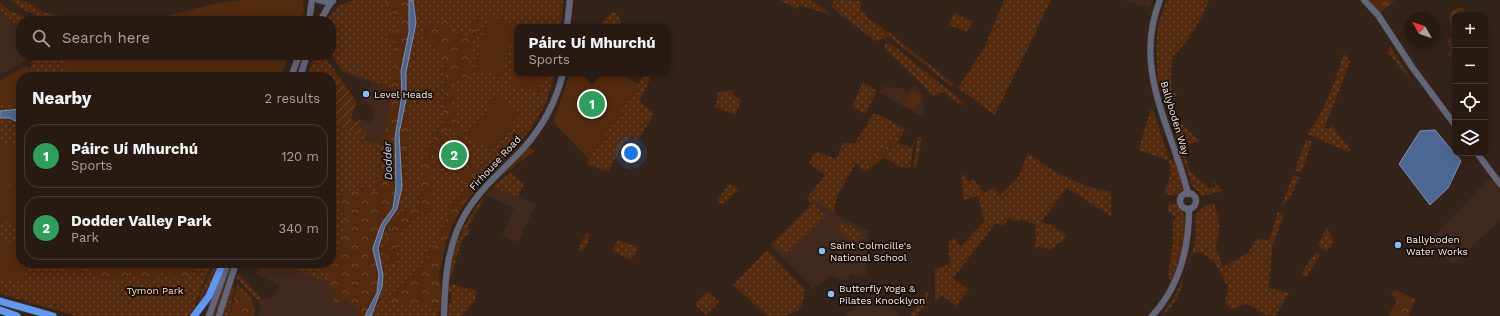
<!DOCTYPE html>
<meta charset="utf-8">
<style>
body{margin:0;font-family:"Work Sans",sans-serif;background:#2f231c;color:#f1f3f6}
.controls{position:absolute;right:12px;top:12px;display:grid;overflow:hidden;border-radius:8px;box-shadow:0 2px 10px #0003}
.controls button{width:36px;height:36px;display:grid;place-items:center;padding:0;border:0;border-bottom:1px solid #433833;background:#271a13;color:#f1f3f6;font:20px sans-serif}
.compass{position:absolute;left:1404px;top:12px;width:36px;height:36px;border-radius:50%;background:#271a13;box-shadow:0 2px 10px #0003;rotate:310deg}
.you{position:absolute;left:631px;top:153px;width:14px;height:14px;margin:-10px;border:3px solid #fff;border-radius:50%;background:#1a73e8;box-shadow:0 0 0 6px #1a73e833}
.badge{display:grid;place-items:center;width:26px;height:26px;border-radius:50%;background:#ea580c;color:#fff;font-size:13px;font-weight:700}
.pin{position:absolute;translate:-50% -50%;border:2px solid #fff;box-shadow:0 1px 4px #0006}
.popup{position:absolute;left:514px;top:24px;width:156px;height:52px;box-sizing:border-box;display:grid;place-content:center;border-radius:8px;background:#271a13;filter:drop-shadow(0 1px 3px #0005);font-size:13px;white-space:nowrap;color:#a4a1a0}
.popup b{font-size:15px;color:#f1f3f6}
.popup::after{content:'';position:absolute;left:50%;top:100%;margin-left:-8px;border:8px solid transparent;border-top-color:#271a13}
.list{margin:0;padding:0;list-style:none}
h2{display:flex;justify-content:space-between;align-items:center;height:52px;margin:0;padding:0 16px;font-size:17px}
h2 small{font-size:13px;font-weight:400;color:#a4a1a0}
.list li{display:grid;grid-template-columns:26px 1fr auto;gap:12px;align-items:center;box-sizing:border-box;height:64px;margin:0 8px 8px;padding:0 8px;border:1px solid #433833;border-radius:16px}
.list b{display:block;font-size:15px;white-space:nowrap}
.list p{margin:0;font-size:13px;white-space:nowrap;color:#a4a1a0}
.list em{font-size:13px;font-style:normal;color:#a4a1a0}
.icon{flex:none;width:22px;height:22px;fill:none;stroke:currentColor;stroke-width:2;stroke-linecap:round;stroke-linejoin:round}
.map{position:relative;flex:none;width:1500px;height:316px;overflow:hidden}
.search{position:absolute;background:#271a13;box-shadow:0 2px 10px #0003;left:16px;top:16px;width:320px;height:44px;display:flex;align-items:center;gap:10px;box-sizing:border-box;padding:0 14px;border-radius:16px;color:#a4a1a0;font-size:15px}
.panel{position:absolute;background:#271a13;box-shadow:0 2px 10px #0003;left:16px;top:72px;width:320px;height:196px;border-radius:16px}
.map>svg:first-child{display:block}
.built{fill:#412a1d}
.grass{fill:url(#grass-dots)}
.forest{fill:url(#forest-crowns)}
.garden{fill:url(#garden-furrows)}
.pitch{fill:#532a0e}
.water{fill:#4d6794;stroke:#8190ad}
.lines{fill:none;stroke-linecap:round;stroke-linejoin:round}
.secondary-casing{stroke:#4c3e36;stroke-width:7}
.motorway-casing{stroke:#4c3e36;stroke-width:8}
.secondary{stroke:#62667b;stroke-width:6}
.motorway{stroke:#5f97f5;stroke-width:7}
.poi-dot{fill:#8fb8fd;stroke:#160e0a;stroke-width:1.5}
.labels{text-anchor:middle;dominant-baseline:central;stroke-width:3.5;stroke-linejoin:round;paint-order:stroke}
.poi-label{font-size:10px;fill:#f9eee7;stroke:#160e0a;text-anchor:start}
.street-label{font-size:10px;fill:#f9eee7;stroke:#160e0a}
.park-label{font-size:10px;fill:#fdddca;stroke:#160e0a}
.water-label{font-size:11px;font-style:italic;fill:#c6d8f4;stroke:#160e0a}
</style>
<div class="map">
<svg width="1500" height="316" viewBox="0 0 1500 316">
<defs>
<pattern id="grass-dots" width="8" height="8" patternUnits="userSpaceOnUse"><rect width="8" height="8" fill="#532a0e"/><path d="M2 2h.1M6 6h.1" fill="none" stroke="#6c4931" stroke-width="1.8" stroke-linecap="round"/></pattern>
<pattern id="forest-crowns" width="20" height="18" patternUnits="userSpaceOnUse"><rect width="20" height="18" fill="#532a0e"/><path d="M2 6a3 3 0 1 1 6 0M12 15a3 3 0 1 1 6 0" fill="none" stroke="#6c4931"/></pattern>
<pattern id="garden-furrows" width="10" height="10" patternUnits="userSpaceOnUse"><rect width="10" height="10" fill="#532a0e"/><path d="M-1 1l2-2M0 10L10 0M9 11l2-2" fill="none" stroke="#6c4931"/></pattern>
</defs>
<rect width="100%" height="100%" fill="#342319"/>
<path class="built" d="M 1124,0 L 1153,0 L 1150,8 Z
M 0,10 L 21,30 L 21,55 L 29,55 L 29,59 L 0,75 Z
M 341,68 L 392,88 L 383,144 L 364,140 L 364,134 L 360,128 L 361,120 L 371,122 L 374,111 L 372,110 L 373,107 L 368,104 L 368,102 L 362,101 L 367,87 L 370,88 L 371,83 L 340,71 Z
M 915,85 L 923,96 L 925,115 L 917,114 L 879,92 L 883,87 L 902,88 L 908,93 Z
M 1488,180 L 1493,182 L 1500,191 L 1500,220 L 1453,265 L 1430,241 Z
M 493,187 L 536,204 L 518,242 L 502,236 L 514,208 L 486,195 Z
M 815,200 L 830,212 L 869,231 L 866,274 L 862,276 L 850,274 L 848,280 L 835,278 L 831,275 L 811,290 L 808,282 L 770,245 Z
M 255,263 L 266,264 L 267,263 L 280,263 L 322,280 L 336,288 L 343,300 L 356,307 L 359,316 L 259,316 L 260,311 L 258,301 L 275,296 L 279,285 L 256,274 L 258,269 L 254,267 Z
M 877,292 L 900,316 L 843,316 Z"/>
<path class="grass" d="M 10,0 C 31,0 28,6 44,12 C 65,19 92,19 113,17 L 113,19 C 103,21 93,21 82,21 C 53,21 34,19 10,0 Z
M 355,0 L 408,0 L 392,88 L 341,69 L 331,55 L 331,21 L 325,21 L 340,5 Z
M 413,0 L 563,0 L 561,27 L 517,27 L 517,73 L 555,73 L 546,103 L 532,127 L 516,147 L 476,188 L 460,209 L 452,225 L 446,243 L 439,274 L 445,316 L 438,309 L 438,316 L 371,316 C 376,304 383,291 383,278 C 382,264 376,253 381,238 C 387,219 398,210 402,187 L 406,72 L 416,23 Z
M 780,0 L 812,0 L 831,15 L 799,5 L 797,9 Z
M 834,0 L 862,1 L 860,10 L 866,14 L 865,16 L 892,35 L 954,84 L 951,86 L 890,37 L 887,37 L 878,41 L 874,40 L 831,7 Z
M 1004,0 L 1051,0 L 995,115 L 958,88 L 984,48 Z
M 1166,0 L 1209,0 C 1200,22 1190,41 1172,57 L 1171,90 L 1177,95 L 1167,109 L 1199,141 L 1182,146 L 1190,171 L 1209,188 L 1216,187 L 1213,181 L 1223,191 L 1203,196 L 1192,186 L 1158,81 L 1156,51 L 1158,25 Z
M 0,2 L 11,12 L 24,16 L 25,21 L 21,21 L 21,25 L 19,27 L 0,10 Z
M 613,11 L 621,20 L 621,24 L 642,24 L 647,27 L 598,27 Z
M 954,13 L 973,21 L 967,32 L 949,25 Z
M 886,43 L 890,43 L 968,106 L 955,101 L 944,92 L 933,96 L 919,81 L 884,48 Z
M 1390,46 L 1415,86 L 1388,52 Z
M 1344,53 L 1350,62 L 1325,127 L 1327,130 L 1332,126 L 1350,149 L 1349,152 L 1307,134 L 1319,117 L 1333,86 Z
M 32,55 L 64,55 L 63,69 L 217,55 L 220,77 L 31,77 L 30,69 Z
M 315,55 L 323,55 L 337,74 L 331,106 L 331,77 L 307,77 Z
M 645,73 L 653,73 L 640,100 L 642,104 L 652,111 L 653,116 L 638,140 L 631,136 L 624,143 L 608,172 L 586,164 Z
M 863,82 L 877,91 L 865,114 L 852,107 Z
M 732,90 L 734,96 L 741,100 L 735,115 L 714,107 L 716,103 L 718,92 Z
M 21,101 L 21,263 L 213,263 L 202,285 L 194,310 L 188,316 L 77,316 L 0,294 L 0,105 Z
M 1153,110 L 1169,159 L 1167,160 L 1141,151 L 1139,148 L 1150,111 Z
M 873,114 L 878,114 L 905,129 L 897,143 L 911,148 L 914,141 L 910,167 L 907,168 L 896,165 L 885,158 L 894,146 L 866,172 L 856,163 L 838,194 L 833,214 L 815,200 L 811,203 L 807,198 L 825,175 L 809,163 L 813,155 L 818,152 L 836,159 L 843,143 L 855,143 Z
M 331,121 L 365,141 L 383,144 L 375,191 L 361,189 L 346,235 L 336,288 L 322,280 L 280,264 L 331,263 Z
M 918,137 L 922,138 L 916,169 L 913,167 Z
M 1306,139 L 1312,142 L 1301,173 L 1295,170 Z
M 529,147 L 534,151 L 502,176 L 528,148 Z
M 1028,153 C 1056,174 1077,185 1111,192 L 1111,216 L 1067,188 L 1041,222 L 1053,225 L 1066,236 L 1061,243 L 1059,242 L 1051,250 L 1038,246 L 1037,249 L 1034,248 L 1037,235 L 1035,233 L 1036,224 L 1023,220 L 1014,221 L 1010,217 L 1003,226 L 999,223 L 995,224 L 953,278 L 969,289 L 956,306 L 943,296 L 939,297 L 935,302 L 950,315 L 935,302 L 935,269 L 950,264 L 948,241 L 956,238 L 960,247 L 984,221 L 978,196 L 963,200 L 962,173 L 969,181 L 973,179 L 983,192 L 987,192 L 994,187 L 1000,195 L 1018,178 Z
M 1174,158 L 1183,187 L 1180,194 L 1173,196 L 1165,194 C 1167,184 1174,170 1168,161 Z
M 511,173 L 524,184 L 518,197 L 493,187 L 486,195 L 468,227 L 470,232 L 462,239 L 451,278 C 446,245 483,188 511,173 Z
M 1293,175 L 1299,177 L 1292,194 L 1284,205 L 1282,205 Z
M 729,184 L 738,188 L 738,190 L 723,204 L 719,204 L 717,201 Z
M 1169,202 L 1174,205 L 1175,203 C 1194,218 1184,244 1178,263 C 1176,270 1175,275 1172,281 L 1168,278 L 1173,240 L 1173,223 L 1176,217 L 1168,211 Z
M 1214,203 L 1220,225 L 1216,247 L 1223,267 L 1248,253 L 1257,238 L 1269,241 L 1278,211 L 1283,216 L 1272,248 L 1269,288 L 1289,293 L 1275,316 C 1252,316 1254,295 1233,310 L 1225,304 L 1228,287 L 1214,261 L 1201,252 L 1191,254 L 1182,283 C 1182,294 1170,311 1161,316 C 1176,298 1192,262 1195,239 C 1196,230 1194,222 1196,213 L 1207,205 Z
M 813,204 L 826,216 L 786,255 L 773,244 Z
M 844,223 L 849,228 L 851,225 L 862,237 L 856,243 L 859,244 L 862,240 L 864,240 L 859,250 L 838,229 Z
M 1327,228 L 1334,242 L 1326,252 L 1318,244 Z
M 589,233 C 591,239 585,250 580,252 C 577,247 583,239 586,234 Z
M 618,240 L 639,247 L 631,260 L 612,251 Z
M 767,250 L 804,288 C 805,295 804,299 801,306 C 795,316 781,316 768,316 L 733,285 Z
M 1316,252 L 1320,256 L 1306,277 L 1301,274 Z
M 216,263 L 220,263 L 211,283 L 198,305 L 201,291 Z
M 229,263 L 233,263 L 215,316 L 211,316 Z
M 238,273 L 262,299 L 257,300 L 237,278 Z
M 235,284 L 229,316 L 222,316 L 232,288 Z
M 452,284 L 474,290 L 477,293 L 474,302 L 462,316 L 448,316 L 449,303 L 451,303 L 451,293 L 449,293 L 449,287 Z
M 237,285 C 248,291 257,303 254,316 L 230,316 Z
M 707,291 L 719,302 L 706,315 L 695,304 Z
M 927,292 L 929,292 L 926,304 L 916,316 L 909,316 Z"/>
<path class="forest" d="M 391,0 L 399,0 L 400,2 L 403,0 L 409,0 L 409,32 L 401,71 L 402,95 L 395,138 L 396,187 L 393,208 L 381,225 L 374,245 L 373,250 L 379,274 L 377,293 L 365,316 L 359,316 L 356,307 L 344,300 L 333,304 L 336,289 L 329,285 L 326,269 L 336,255 L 337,248 C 349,240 341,210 339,197 L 349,190 L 375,190 L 392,88 L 393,54 L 398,42 L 384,39 L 392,31 L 401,29 L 403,16 L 397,20 L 391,11 L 381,10 Z
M 1368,0 L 1393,0 L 1394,1 L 1379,14 Z
M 1460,7 L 1465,9 L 1463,15 L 1455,15 L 1455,58 L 1446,55 L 1451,50 L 1447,39 L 1454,39 L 1449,17 L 1453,10 Z
M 479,12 L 482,14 L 469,59 L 471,76 L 467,80 L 454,79 L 456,120 L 473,158 L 476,174 L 472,182 L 466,184 L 463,183 L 461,172 L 462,154 L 453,124 L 450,122 L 433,159 L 432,206 C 423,215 412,215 405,227 C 401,234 397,243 396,251 C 395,257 396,262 393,266 C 376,260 391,220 402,213 C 406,210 412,209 417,207 L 422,197 L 421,182 L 424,162 L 430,145 L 443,122 L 445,71 L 438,47 L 432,39 L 422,34 L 425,26 L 431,26 L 445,19 L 454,32 L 462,31 L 468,37 Z
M 406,74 L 408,77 L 406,99 L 408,135 L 407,146 L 404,153 L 403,198 L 385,233 L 379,249 L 385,276 L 381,271 L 378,248 L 385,226 L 397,209 L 402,187 L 399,133 L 404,109 Z
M 905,129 C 900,138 893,153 884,158 C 878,162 872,166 866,172 L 860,167 L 867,166 L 869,162 Z
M 469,184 L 476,188 C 458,212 443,238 439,269 C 438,282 440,296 438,309 L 431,311 L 429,306 L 399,303 L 385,309 C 398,289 415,273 429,253 C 445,230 447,205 469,184 Z
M 1183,226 L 1182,249 L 1173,276 L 1176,248 Z
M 56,263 L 78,263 L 84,275 L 82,277 Z
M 84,263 L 203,263 L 199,268 L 180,282 L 163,270 L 159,277 L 142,283 L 137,277 L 137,272 L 130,270 L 128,277 L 121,281 C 104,281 92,280 84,263 Z
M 1395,290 L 1415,299 L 1409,316 L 1391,316 L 1389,314 L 1397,301 L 1391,294 Z
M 241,291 L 254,306 L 252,316 L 232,316 L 238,292 Z"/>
<path class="garden" d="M 337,74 L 353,96 L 353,100 L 357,100 L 351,119 L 354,121 L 361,120 L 360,128 L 366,130 L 365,141 L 331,121 L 331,106 Z"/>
<path class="pitch" d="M 242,0 L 303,0 L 304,11 L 300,21 L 148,21 L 214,4 Z
M 488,16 L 515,23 L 502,76 L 474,70 Z
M 517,51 L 517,73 L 544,73 L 539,92 L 509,86 Z
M 64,55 L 289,55 L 281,77 L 86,77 L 86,72 L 63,69 Z
M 26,66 L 30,69 L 31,77 L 21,77 L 21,101 L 0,105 L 0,80 Z
M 570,73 L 618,73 L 639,84 L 589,159 L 553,122 Z
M 912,91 L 922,96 L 913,111 L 904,106 Z
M 497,97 L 520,115 L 490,152 L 468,134 Z
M 0,141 L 21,147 L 21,187 L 0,182 Z
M 0,184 L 21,189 L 21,225 L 0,220 Z
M 0,241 L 21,244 L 21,263 L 27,263 L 24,283 L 0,279 Z"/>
<path class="water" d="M 409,0 L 413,0 L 416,23 L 406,72 L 406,99 L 399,133 L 402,187 L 397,209 L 385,226 L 378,248 L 383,276 L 382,287 L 371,316 L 365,316 L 377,293 L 379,274 L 373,250 L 374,245 L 381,225 L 393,208 L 396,187 L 395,138 L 402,95 L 401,71 L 409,32 Z
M 21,109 L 21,124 L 10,118 L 0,118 L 0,111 Z
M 1435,130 L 1461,161 L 1448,188 L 1430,205 L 1399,164 L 1420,131 Z"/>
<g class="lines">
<g class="secondary-casing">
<path id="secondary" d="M 318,0 L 327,2 L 333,1
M 1160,0 C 1132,70 1172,127 1188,194
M 1364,0 L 1378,15 L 1412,67 L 1455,125
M 309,21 L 312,0
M 320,21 L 331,2
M 567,27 L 570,0
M 291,77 L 299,55
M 300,77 L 307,55
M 1477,153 L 1500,184
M1180 201a8 8 0 1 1 16 0a8 8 0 1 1-16 0Z
M 209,316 L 228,263
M 219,316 L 236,263
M 444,316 C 445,279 447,243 467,211 C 482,187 503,170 522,150 C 542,128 556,102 563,73
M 1152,316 C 1179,287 1189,248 1189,209"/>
</g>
<g class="motorway-casing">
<path id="motorway" d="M 0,301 L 53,316
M 0,310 L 17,316
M 194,316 L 209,296 L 223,263"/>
</g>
<use href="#secondary" class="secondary"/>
<use href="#motorway" class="motorway"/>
</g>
<g class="poi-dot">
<circle cx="366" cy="94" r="4"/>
<circle cx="1398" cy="245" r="4"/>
<circle cx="822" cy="251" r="4"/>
<circle cx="831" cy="294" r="4"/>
</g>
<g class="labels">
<g class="poi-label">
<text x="374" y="94">Level Heads</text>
<text x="1406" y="239">Ballyboden<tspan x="1406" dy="12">Water Works</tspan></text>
<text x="830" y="245">Saint Colmcille's<tspan x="830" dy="12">National School</tspan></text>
<text x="839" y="288">Butterfly Yoga &amp;<tspan x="839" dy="12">Pilates Knocklyon</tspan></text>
</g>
<g class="street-label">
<text transform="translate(1175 118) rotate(73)">Ballyboden Way</text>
<text transform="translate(495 163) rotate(-47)">Firhouse Road</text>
</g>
<g class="park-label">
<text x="155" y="290">Tymon Park</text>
</g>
<g class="water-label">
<text transform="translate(388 161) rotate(-92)">Dodder</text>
</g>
</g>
</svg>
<div class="controls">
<button>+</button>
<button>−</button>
<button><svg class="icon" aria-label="locate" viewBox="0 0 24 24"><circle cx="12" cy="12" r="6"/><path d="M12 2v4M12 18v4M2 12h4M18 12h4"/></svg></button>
<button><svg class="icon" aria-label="layers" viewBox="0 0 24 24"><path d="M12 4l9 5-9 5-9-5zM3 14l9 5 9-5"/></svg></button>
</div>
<svg class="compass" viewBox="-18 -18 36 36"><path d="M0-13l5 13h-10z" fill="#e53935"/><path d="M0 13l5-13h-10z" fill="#a4a1a0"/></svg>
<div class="you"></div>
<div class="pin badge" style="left:592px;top:104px;background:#2e9e5b">1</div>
<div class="popup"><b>Páirc Uí Mhurchú</b>Sports</div>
<div class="pin badge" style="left:454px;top:155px;background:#2e9e5b">2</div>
<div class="search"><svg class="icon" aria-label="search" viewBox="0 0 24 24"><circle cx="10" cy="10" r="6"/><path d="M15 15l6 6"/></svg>Search here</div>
<section class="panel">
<h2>Nearby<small>2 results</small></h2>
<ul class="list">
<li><span class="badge" style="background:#2e9e5b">1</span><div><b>Páirc Uí Mhurchú</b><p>Sports</p></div><em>120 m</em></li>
<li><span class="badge" style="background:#2e9e5b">2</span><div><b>Dodder Valley Park</b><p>Park</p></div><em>340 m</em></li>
</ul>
</section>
</div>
